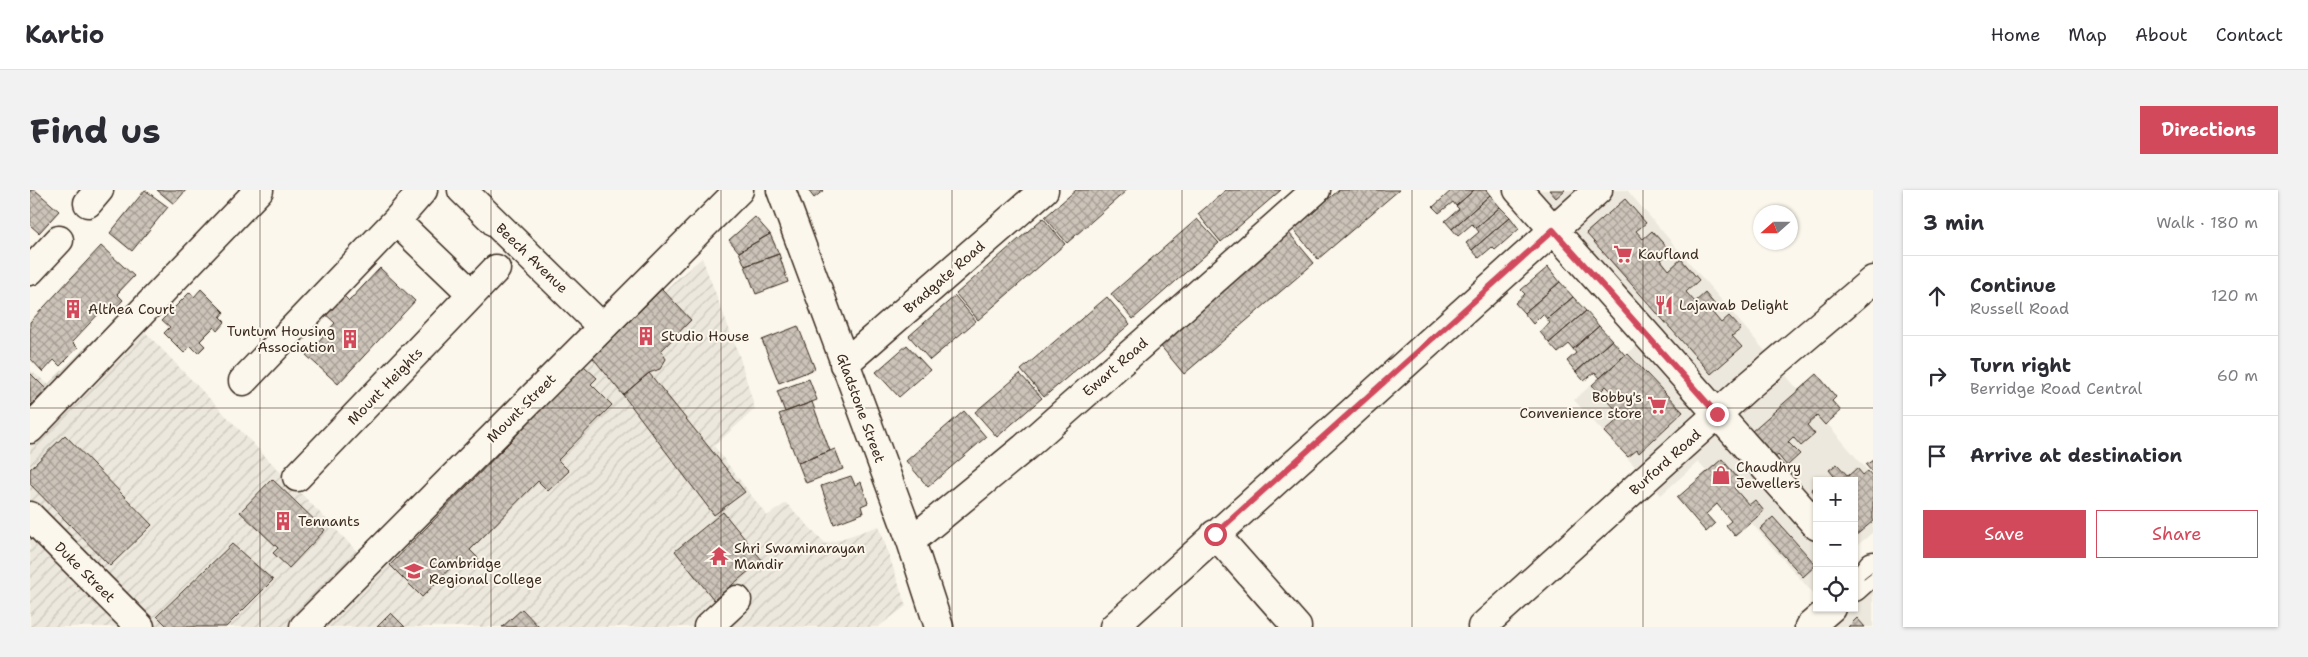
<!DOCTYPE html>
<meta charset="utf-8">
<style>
body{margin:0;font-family:"Shantell Sans",sans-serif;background:#f2f2f3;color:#2b2b33}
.controls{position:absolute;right:15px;bottom:15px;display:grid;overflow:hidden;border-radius:0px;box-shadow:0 1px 4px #0004}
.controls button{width:45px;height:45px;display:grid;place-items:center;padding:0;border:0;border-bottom:1px solid #e1e1e2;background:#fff;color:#2b2b33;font:25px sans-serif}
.compass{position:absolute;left:1723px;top:15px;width:45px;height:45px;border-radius:50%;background:#fff;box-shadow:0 1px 4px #0004;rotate:249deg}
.stop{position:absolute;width:15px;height:15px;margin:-11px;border:4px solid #d1495b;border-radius:50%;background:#fff}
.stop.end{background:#d1495b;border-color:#fff;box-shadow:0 1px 5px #0008}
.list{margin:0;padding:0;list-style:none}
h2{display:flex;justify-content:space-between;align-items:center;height:65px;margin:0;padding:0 20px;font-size:21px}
h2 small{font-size:16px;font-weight:400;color:#7c7c81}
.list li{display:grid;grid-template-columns:32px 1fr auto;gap:15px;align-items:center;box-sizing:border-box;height:80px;padding:0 20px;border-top:1px solid #e1e1e2}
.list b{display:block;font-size:19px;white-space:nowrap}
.list p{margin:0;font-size:16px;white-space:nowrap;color:#7c7c81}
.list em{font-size:16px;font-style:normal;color:#7c7c81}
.actions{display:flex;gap:10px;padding:15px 20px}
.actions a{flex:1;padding:11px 0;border:1px solid #d1495b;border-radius:0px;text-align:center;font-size:18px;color:#d1495b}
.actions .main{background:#d1495b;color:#fff}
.icon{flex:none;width:28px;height:28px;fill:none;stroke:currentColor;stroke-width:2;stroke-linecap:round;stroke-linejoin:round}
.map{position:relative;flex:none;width:1843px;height:437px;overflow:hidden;border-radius:0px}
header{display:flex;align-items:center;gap:30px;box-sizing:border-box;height:70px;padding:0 25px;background:#fff;border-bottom:1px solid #e1e1e2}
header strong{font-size:24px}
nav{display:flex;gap:28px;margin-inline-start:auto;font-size:18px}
.intro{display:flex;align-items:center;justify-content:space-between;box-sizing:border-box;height:120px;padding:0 30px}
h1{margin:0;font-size:35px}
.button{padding:12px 22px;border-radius:0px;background:#d1495b;color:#fff;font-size:18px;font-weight:700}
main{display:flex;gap:30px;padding:0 30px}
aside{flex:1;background:#fff;border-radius:0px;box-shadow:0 1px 4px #0004}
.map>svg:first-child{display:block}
.built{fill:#ede8dd}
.industrial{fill:url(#industrial-furrows)}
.building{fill:url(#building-cross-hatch);stroke:#3b2a1e}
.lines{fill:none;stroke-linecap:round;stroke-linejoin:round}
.minor-casing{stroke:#3b2a1e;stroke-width:31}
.minor{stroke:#fbf7ec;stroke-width:28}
.tram{stroke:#3b2a1e;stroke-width:1}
.route{stroke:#d1495b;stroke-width:6}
.grid{fill:none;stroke:#3b2a1e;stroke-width:1;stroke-opacity:0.55}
.labels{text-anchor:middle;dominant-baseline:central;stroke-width:4;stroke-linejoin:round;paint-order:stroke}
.poi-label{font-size:14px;fill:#3b2a1e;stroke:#fbf7ec;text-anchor:start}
.street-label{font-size:14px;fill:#3b2a1e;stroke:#fbf7ec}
</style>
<header>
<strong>Kartio</strong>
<nav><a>Home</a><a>Map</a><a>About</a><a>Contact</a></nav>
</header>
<div class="intro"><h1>Find us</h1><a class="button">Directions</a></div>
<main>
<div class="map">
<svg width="1843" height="437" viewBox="0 0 1843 437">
<defs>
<pattern id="industrial-furrows" width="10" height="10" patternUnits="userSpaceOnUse" patternTransform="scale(1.25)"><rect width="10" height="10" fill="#ede8dd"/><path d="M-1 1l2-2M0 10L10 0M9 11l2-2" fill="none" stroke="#ccc7bd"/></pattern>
<pattern id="building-cross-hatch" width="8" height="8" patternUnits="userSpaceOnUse" patternTransform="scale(1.25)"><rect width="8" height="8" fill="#ccc4b9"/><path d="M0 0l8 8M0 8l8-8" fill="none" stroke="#a79f96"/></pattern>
</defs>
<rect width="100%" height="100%" fill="#fbf7ec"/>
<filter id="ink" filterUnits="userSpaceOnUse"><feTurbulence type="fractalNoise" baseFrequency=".02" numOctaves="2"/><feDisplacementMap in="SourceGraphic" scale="10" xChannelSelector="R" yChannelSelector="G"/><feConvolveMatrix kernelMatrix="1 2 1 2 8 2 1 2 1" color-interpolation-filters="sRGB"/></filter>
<g filter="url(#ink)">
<path class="built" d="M 1476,0 L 1597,0 L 1843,287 L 1843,342 L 1824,358 L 1824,291 L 1787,291 L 1787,408 L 1668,272 L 1631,305 L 1544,210 L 1610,152 Z
M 1824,376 L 1843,396 L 1843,437 L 1803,437 L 1808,432 L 1795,418 L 1824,418 Z"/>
<path class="industrial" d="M 672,68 L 709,165 L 725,219 L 684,256 L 737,326 L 756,313 L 796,354 L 849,336 L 876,416 L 848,437 L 0,437 L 0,180 L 18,194 L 94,120 L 345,380 L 589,138 Z"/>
<path class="building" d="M 0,0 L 5,0 L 29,21 L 9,43 L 0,35 Z
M 115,0 L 138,17 L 102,61 L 80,43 Z
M 127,0 L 156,0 L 144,14 Z
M 778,0 L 794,0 L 784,8 Z
M 1046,0 L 1097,0 L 1037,53 L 1015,27 Z
M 1196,0 L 1251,0 L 1191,52 L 1168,24 Z
M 1309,0 L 1369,0 L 1288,69 L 1263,39 Z
M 1422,0 L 1444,0 L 1426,16 L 1423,12 L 1409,23 L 1403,17 Z
M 1444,0 L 1456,0 L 1460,5 L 1422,39 L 1415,31 L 1429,19 L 1426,16 Z
M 1519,0 L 1535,0 L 1526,8 Z
M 1460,5 L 1470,17 L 1446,38 L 1442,34 L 1428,46 L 1422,39 Z
M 1595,9 L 1616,33 L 1606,41 L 1613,49 L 1622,41 L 1641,62 L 1631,70 L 1639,80 L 1651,69 L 1669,90 L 1656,102 L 1665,112 L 1675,103 L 1686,116 L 1681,121 L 1691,133 L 1699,126 L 1711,139 L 1702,146 L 1712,157 L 1681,184 L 1556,43 Z
M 1470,17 L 1480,27 L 1442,60 L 1436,53 L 1449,42 L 1446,38 Z
M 725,27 L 740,44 L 709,62 L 699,50 Z
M 1480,27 L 1489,39 L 1465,60 L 1462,57 L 1449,68 L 1442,60 Z
M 1013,28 L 1035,54 L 948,130 L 926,104 Z
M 1167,29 L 1189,53 L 1103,129 L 1081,104 Z
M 1259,43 L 1284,73 L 1154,184 L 1129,154 Z
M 740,44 L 749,64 L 715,76 L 709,62 Z
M 71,56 L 104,86 L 87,104 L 93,110 L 82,122 L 76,116 L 42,152 L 48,158 L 30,176 L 24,170 L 13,182 L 0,168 L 0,132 Z
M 749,64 L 758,92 L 726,104 L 715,76 Z
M 1518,77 L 1530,92 L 1494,123 L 1485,113 L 1495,104 L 1491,100 Z
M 350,78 L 385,111 L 308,194 L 276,165 L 305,133 L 291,120 L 309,101 L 319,111 Z
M 1530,92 L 1543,107 L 1517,129 L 1513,124 L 1503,134 L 1494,123 Z
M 171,99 L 194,122 L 190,127 L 195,132 L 187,141 L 184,137 L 170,151 L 175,156 L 168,163 L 161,156 L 154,163 L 134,143 L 140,137 L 132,130 L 160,102 L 164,107 Z
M 632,99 L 661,130 L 631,161 L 636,169 L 630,179 L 619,183 L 593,205 L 563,168 Z
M 925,106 L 946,131 L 900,170 L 879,146 Z
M 1077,107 L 1100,134 L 1014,207 L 991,180 Z
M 1543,107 L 1556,121 L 1519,153 L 1510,142 L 1520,133 L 1517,129 Z
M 1556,121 L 1569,136 L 1543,159 L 1539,154 L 1528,163 L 1519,153 Z
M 768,136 L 785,179 L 749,193 L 732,150 Z
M 1569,136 L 1582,150 L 1546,182 L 1537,171 L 1546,163 L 1543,159 Z
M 1582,150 L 1595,165 L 1570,188 L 1565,182 L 1554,191 L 1546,182 Z
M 877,155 L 900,180 L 869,207 L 846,182 Z
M 1597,163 L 1653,222 L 1609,263 L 1607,260 L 1598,267 L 1574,242 L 1592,226 L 1577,210 L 1584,204 L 1576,196 L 1569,203 L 1562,195 Z
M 554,176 L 567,188 L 561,194 L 582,215 L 528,270 L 539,281 L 518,301 L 508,291 L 440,360 L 449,369 L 441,378 L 431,367 L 392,407 L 360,375 Z
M 0,183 L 17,200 L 0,216 Z
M 619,183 L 715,302 L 684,325 L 593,205 Z
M 990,184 L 1012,208 L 967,247 L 945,222 Z
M 1787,184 L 1806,207 L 1802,211 L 1811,221 L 1795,235 L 1787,226 L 1777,235 L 1785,244 L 1771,256 L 1763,247 L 1758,252 L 1770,264 L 1757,276 L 1748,265 L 1744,268 L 1721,242 Z
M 779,189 L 787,210 L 755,222 L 747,201 Z
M 782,212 L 800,261 L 768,273 L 749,224 Z
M 934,221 L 956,247 L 898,297 L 876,271 Z
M 35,245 L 122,335 L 80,376 L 0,294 L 0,279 Z
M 805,259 L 813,279 L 776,293 L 768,273 Z
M 1692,269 L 1711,292 L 1704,298 L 1719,315 L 1725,310 L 1734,321 L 1705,346 L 1696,335 L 1701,331 L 1687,314 L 1676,324 L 1685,334 L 1676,342 L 1647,308 Z
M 1843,270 L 1843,283 L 1836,275 Z
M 1807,274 L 1818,286 L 1827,278 L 1833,285 L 1838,281 L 1843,287 L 1843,331 L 1824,347 L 1824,291 L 1808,291 L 1799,280 Z
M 821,286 L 825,295 L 831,292 L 838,313 L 831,316 L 833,323 L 804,334 L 791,296 Z
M 242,289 L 295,340 L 259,378 L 243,363 L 248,358 L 210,322 Z
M 1787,295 L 1787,306 L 1781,299 Z
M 693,322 L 732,370 L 684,410 L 645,361 Z
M 1743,327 L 1786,375 L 1773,387 L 1730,339 Z
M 202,354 L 243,390 L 196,437 L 138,437 L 127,426 Z
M 492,419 L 509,437 L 472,437 Z
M 361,423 L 375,437 L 347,437 Z
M 1827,428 L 1835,437 L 1818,437 Z"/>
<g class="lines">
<g class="minor-casing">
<path id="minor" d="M 432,0 L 572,137
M 751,0 L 881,351 L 909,437
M 1488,0 L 1787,336
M 58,13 L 69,0
M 366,31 L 442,104
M 0,81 L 29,50
M 814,174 L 1014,0
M 213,191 L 366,31 L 393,0
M 0,239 L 229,0
M 267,287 L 466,79
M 0,326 L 110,437
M 1185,344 L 1267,437
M 881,351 L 994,258 L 1286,0
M 1824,397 L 1834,388 L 1843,376
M 274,437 L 709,0
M 678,437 L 707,410
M 1084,437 L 1568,0
M 1452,437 L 1715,199 L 1843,90
M 1779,437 L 1801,418"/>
</g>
<use href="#minor" class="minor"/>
<path class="tram" d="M 1834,388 L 1843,381"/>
</g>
</g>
<g class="lines" filter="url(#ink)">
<path class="route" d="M 1185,344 L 1523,40 L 1687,224"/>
</g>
<path class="grid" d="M 230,0 L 230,437M 461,0 L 461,437M 691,0 L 691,437M 922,0 L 922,437M 1152,0 L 1152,437M 1382,0 L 1382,437M 1613,0 L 1613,437M 0,218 L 1843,218"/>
<defs>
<g id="supermarket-bare" transform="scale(1.5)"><path d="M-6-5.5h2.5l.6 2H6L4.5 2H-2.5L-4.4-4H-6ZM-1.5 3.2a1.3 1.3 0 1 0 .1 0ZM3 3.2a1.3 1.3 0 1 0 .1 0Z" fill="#d1495b" stroke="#fbf7ec" stroke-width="2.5" paint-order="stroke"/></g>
<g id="restaurant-bare" transform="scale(1.5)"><path d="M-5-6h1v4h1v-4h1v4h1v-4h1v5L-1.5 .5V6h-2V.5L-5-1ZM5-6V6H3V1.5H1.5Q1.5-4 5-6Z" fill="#d1495b" stroke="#fbf7ec" stroke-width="2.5" paint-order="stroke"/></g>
<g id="building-bare" transform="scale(1.5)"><path d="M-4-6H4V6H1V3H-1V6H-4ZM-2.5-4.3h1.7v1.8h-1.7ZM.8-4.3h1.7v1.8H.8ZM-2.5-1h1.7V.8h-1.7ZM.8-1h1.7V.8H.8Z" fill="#d1495b" stroke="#fbf7ec" stroke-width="2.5" paint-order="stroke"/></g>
<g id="shop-bare" transform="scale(1.5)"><path d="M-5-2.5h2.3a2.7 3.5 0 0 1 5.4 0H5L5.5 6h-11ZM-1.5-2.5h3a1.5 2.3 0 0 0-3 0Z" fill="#d1495b" stroke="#fbf7ec" stroke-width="2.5" paint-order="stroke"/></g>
<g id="temple-bare" transform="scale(1.5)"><path d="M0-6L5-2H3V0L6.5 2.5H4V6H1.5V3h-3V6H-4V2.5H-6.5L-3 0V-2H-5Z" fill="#d1495b" stroke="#fbf7ec" stroke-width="2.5" paint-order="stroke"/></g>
<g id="university-bare" transform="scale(1.5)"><path d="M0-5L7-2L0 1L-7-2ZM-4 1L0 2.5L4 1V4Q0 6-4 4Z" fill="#d1495b" stroke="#fbf7ec" stroke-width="2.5" paint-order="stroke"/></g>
</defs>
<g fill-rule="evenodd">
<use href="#supermarket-bare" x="1593" y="64"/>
<use href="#restaurant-bare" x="1634" y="115"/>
<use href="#building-bare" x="43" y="119"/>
<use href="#building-bare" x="616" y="146"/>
<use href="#building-bare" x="320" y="149"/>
<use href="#supermarket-bare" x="1627" y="215"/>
<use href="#shop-bare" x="1691" y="285"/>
<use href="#building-bare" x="253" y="331"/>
<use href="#temple-bare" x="689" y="366"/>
<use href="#university-bare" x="384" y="381"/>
</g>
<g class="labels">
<g class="poi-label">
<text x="1608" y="64">Kaufland</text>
<text x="1649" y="115">Lajawab Delight</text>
<text x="58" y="119">Althea Court</text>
<text x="305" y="141" text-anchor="end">Tuntum Housing<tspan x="305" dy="16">Association</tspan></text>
<text x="631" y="146">Studio House</text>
<text x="1612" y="207" text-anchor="end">Bobby's<tspan x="1612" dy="16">Convenience store</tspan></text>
<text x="1706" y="277">Chaudhry<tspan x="1706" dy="16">Jewellers</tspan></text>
<text x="268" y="331">Tennants</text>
<text x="704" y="358">Shri Swaminarayan<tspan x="704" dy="16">Mandir</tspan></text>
<text x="399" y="373">Cambridge<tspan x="399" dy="16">Regional College</tspan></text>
</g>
<g class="street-label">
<text transform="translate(502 68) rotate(44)">Beech Avenue</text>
<text transform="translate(914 87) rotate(-41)">Bradgate Road</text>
<text transform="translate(1085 177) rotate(-41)">Ewart Road</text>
<text transform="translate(355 196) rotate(-46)">Mount Heights</text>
<text transform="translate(491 218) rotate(-45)">Mount Street</text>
<text transform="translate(831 218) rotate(70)">Gladstone Street</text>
<text transform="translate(1635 272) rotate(-42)">Burford Road</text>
<text transform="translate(55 382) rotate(45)">Duke Street</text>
</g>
</g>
</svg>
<div class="controls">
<button>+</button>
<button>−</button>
<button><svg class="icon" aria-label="locate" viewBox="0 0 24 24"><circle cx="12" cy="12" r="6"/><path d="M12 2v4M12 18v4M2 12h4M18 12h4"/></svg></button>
</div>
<svg class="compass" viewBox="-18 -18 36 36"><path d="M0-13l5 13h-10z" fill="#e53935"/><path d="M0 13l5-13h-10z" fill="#7c7c81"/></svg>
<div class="stop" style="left:1185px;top:344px"></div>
<div class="stop end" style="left:1687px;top:224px"></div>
</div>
<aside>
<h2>3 min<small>Walk · 180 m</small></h2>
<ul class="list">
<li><svg class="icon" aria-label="ahead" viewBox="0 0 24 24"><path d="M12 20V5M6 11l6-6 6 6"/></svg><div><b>Continue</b><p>Russell Road</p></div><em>120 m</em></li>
<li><svg class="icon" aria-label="right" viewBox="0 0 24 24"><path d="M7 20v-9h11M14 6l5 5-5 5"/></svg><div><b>Turn right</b><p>Berridge Road Central</p></div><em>60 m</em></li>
<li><svg class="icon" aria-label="arrive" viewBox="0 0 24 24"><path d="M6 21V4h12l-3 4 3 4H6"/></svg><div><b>Arrive at destination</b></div></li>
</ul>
<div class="actions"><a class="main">Save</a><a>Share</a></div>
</aside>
</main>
